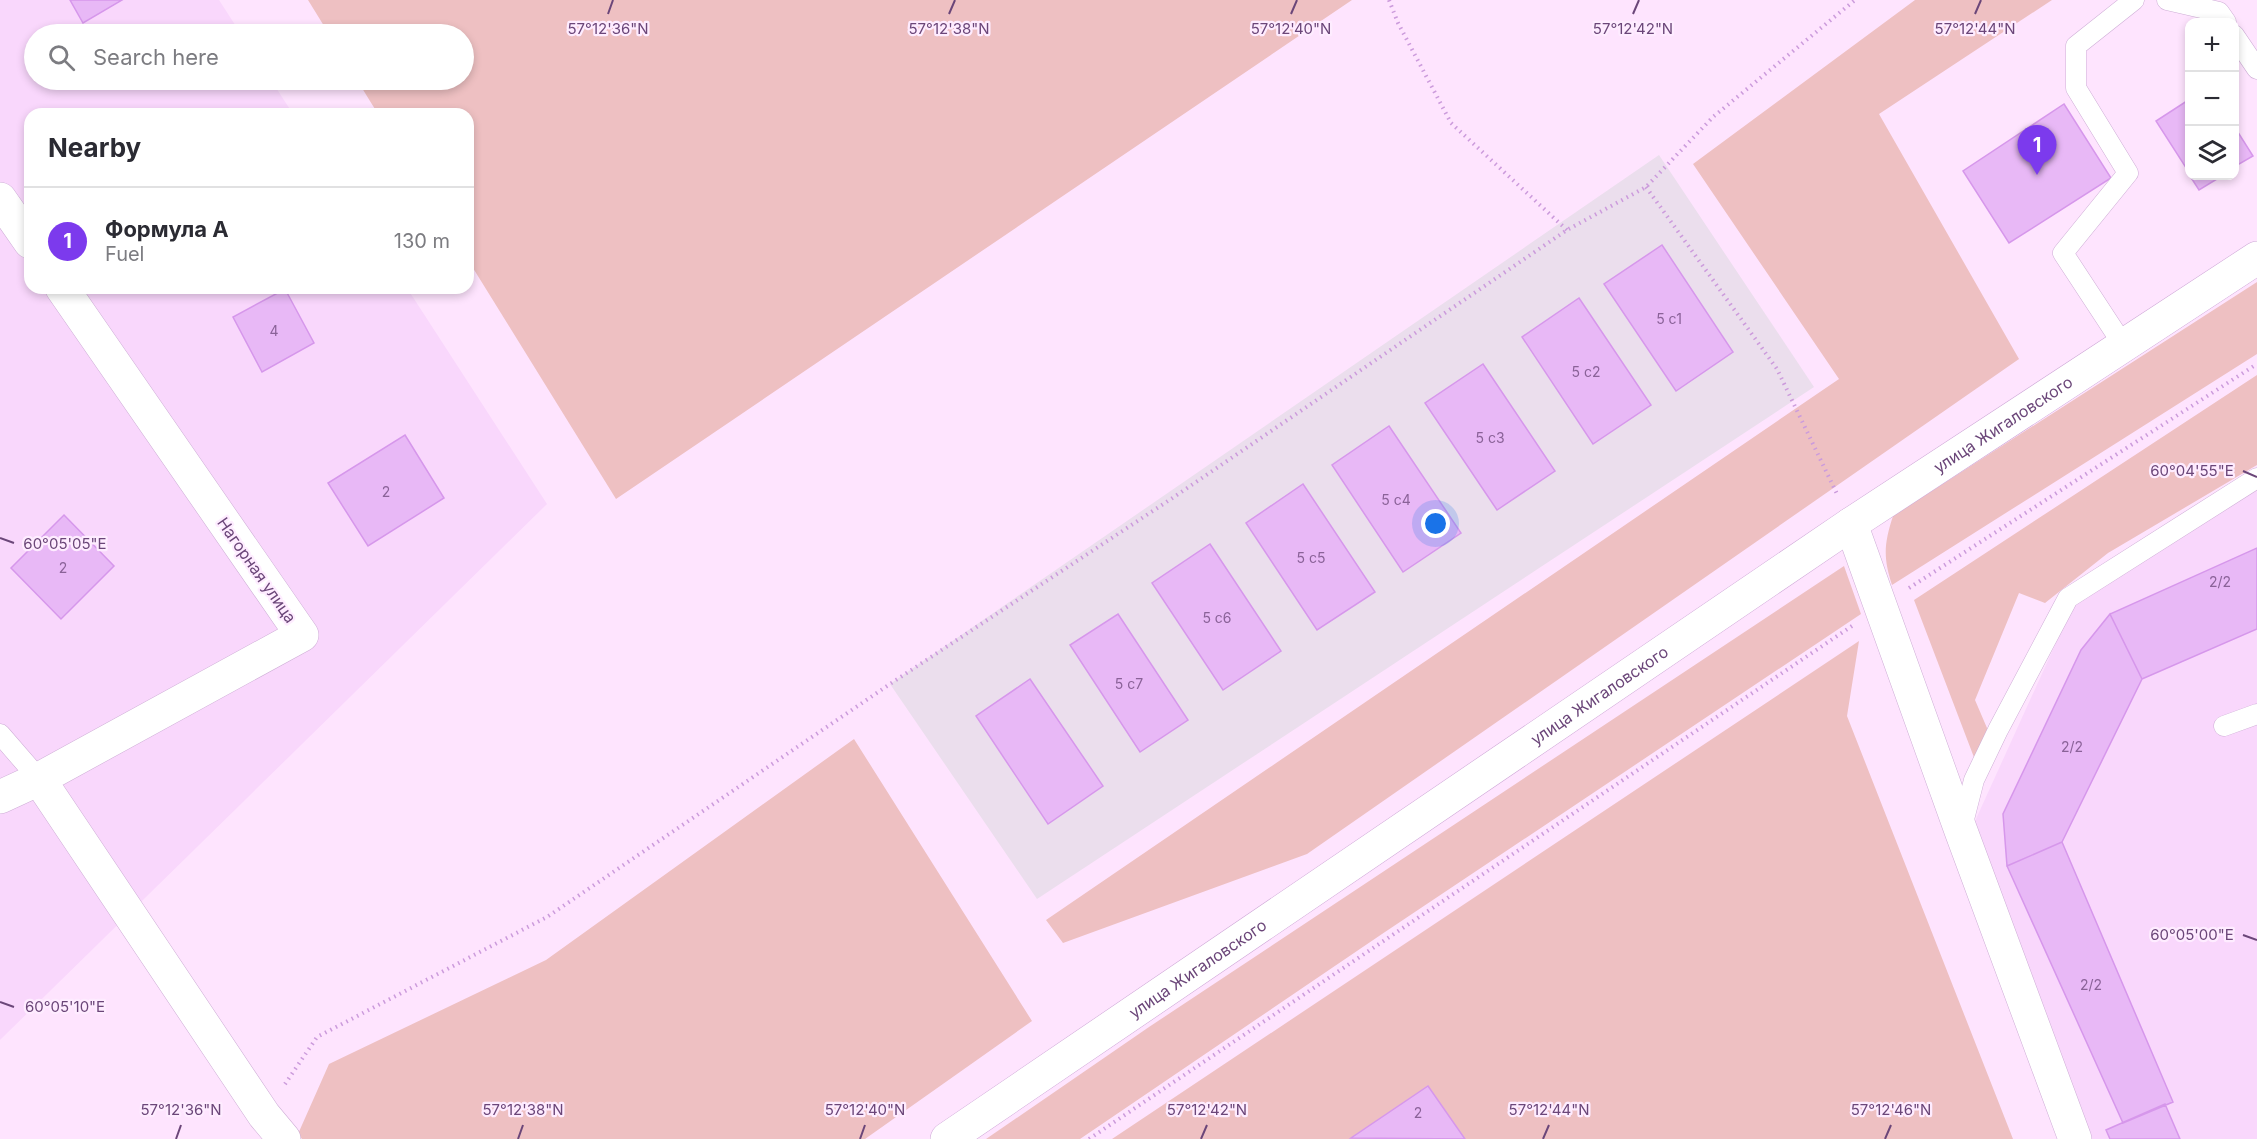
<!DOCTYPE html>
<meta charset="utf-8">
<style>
body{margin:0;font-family:Inter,sans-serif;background:#f7f7f7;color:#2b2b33}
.controls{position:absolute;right:18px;top:18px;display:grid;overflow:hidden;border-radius:12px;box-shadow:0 3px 9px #0003}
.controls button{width:54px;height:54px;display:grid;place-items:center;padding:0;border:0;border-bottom:2px solid #e1e1e2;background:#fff;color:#2b2b33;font:30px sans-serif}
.you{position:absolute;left:1436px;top:524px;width:21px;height:21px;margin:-15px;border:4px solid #fff;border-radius:50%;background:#1a73e8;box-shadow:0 0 0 9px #1a73e833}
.badge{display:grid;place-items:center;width:39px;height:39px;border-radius:50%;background:#7c3aed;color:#fff;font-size:20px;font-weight:700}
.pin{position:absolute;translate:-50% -50px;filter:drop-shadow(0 2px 3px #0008)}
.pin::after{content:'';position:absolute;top:32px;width:21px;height:18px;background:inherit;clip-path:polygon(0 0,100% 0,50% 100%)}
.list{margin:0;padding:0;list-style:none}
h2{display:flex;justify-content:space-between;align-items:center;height:78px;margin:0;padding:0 24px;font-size:26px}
h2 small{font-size:20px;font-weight:400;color:#7c7c81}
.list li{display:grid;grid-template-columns:39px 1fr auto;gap:18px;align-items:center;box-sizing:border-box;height:108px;padding:0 24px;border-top:2px solid #e1e1e2}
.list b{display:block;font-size:22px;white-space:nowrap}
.list p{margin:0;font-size:20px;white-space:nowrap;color:#7c7c81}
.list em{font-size:20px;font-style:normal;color:#7c7c81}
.icon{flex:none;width:33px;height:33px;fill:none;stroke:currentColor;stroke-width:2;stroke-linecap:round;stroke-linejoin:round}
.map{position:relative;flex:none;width:2257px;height:1139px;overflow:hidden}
.search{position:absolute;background:#fff;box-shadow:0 3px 9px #0003;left:24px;top:24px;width:450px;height:66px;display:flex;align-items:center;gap:15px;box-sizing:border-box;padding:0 21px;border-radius:33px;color:#7c7c81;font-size:22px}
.panel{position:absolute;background:#fff;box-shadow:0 3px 9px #0003;left:24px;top:108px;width:450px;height:186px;border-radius:18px}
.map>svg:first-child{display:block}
.residential{fill:#f9d7fc}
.industrial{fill:#ebdeed}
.green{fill:#eec0c2}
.building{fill:#e8b8f6;stroke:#d697eb;stroke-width:1.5}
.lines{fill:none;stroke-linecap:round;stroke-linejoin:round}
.lane-casing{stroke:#ceaed6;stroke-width:21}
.street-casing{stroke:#ceaed6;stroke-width:34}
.secondary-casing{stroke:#cea8d7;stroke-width:34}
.path{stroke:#cc9bdc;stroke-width:4;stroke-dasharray:1.5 4.5;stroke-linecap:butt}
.lane{stroke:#fff;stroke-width:20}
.street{stroke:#fff;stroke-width:33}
.secondary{stroke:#fff;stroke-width:33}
.ticks{fill:none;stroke:#6b4679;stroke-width:2}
.labels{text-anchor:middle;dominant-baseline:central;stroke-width:4.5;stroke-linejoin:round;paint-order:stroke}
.number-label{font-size:14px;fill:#8a6298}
.street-label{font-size:16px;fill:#6b4679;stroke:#feecff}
.ticks-label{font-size:15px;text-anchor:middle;fill:#6b4679;stroke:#feecff;stroke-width:4.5;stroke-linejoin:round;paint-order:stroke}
</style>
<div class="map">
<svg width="2257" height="1139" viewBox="0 0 2257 1139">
<rect width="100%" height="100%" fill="#fee4fe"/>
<path class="residential" d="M 0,0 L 219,0 L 241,34 L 34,34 L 34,80 L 271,80 L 293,114 L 30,114 L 30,288 L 407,288 L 547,504 L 0,1040 Z
M 2257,489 L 2257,1139 L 2090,1139 L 1971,830 L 2075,601 Z"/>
<path class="industrial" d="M 1659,155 L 1814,387 L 1037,899 L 890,684 Z"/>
<path class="green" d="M 308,0 L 1352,0 L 616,499 L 468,260 L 468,114 L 378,114 L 357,80 L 464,80 L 464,34 L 329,34 Z
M 1915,0 L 2052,0 L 1879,114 L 2019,359 L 1307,854 L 1063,943 L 1046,920 L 1839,379 L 1693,164 Z
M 2257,282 L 2257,354 L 1892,585 C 1883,557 1884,544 1893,516 Z
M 2257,375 L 2257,465 L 2108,553 L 2045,603 L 2019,593 L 1975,700 L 1987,728 L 1995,734 L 1975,760 L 1914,600 Z
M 1844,566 L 1861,614 L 1382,934 L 1080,1139 L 986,1139 L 1149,1027 Z
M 1859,641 L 1847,716 L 2013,1139 L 1112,1139 Z
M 854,739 L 1032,1021 L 865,1139 L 302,1139 L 298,1134 L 329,1064 L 546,960 Z"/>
<path class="building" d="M 70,0 L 122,0 L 83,23 Z
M 2190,99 L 2190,174 L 2156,121 Z
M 2064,104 L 2111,178 L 2009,243 L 1963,171 Z
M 2234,126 L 2253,156 L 2234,167 Z
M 2190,176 L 2222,176 L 2199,190 Z
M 1662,245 L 1733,352 L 1676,391 L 1604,284 Z
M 285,289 L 314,343 L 262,372 L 233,317 Z
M 1579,298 L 1651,405 L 1593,444 L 1522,337 Z
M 1483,364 L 1555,471 L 1497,510 L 1425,403 Z
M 1389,426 L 1461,533 L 1403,572 L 1332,465 Z
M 405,435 L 444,498 L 368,546 L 328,483 Z
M 1303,484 L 1375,592 L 1317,630 L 1246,523 Z
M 64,515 L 114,566 L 61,619 L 11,568 Z
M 1210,544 L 1281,651 L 1223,690 L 1152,583 Z
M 2257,548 L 2257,629 L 2142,679 L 2110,614 Z
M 1118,614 L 1188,720 L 1140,752 L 1070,645 Z
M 2110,614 L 2142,679 L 2062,842 L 2007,866 L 2003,814 L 2081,650 Z
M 1030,679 L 1103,786 L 1048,824 L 976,716 Z
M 2062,842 L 2173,1102 L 2123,1123 L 2007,866 Z
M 1428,1086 L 1465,1139 L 1351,1138 Z
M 2165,1104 L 2180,1139 L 2110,1139 L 2106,1130 Z"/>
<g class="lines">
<g class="lane-casing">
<path id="lane" d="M 2167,0 L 2219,12 L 2226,22
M 2234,35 L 2257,69
M 2124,346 L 2063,253 L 2128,173 L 2076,88 L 2076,46 L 2134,0
M 2224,726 L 2257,714
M 0,734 L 39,779
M 1962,827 L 1974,780 L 1998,730 L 2068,598 L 2257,478"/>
</g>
<g class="street-casing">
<path id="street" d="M 0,199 L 30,242
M 1851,524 L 1961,831 L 2075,1139
M 39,779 L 264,1115 L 284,1139
M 0,797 L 39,779 L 302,635 L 62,288"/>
</g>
<g class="secondary-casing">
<g id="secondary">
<path id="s1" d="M 947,1139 L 1851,524 L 2257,258"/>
</g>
</g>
<path class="path" d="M 1389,0 L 1398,23 L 1451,123 L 1567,230
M 1646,187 L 1777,369 L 1837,494
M 1909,588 L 2257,364
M 285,1084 L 317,1037 L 547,917 L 890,684 L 1174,497 L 1567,230 L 1646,187 L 1713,117 L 1855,0
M 1089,1139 L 1852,626"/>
<use href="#lane" class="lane"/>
<use href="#street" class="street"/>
<use href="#secondary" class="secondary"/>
</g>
<path class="ticks" d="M 608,14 L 613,0M 949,14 L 955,0M 1291,14 L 1297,0M 1633,14 L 1639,0M 1975,14 L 1981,0M 2243,471 L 2257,477M 0,538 L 14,543M 2243,935 L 2257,940M 0,1002 L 14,1007M 176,1139 L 181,1125M 518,1139 L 523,1125M 860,1139 L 865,1125M 1201,1139 L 1207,1125M 1543,1139 L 1549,1125M 1885,1139 L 1891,1125"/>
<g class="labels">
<g class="number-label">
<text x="1669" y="318">5 с1</text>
<text x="274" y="330">4</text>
<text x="1586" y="371">5 с2</text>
<text x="1490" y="437">5 с3</text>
<text x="386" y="491">2</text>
<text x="1396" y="499">5 с4</text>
<text x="1311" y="557">5 с5</text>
<text x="63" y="567">2</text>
<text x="2220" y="581">2/2</text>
<text x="1217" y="617">5 с6</text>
<text x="1129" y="683">5 с7</text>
<text x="2072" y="746">2/2</text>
<text x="2091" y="984">2/2</text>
<text x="1418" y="1112">2</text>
</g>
<g class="street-label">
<text stroke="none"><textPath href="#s1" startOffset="1275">улица Жигаловского</textPath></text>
<text transform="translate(257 570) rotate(55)">Нагорная улица</text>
<text stroke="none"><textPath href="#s1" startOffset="789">улица Жигаловского</textPath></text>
<text stroke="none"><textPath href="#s1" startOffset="303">улица Жигаловского</textPath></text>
</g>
</g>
<g class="ticks-label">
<text x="608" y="34">57°12'36"N</text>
<text x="949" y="34">57°12'38"N</text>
<text x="1291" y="34">57°12'40"N</text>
<text x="1633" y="34">57°12'42"N</text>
<text x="1975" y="34">57°12'44"N</text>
<text x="2192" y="476">60°04'55"E</text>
<text x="65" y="549">60°05'05"E</text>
<text x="2192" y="940">60°05'00"E</text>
<text x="65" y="1012">60°05'10"E</text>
<text x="181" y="1115">57°12'36"N</text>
<text x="523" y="1115">57°12'38"N</text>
<text x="865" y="1115">57°12'40"N</text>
<text x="1207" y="1115">57°12'42"N</text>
<text x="1549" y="1115">57°12'44"N</text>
<text x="1891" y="1115">57°12'46"N</text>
</g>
</svg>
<div class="controls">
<button>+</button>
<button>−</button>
<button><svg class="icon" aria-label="layers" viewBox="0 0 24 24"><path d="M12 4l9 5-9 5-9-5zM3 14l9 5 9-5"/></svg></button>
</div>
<div class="you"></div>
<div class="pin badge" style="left:2037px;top:175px">1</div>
<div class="search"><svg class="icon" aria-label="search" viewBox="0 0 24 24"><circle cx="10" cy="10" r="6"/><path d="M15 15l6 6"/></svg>Search here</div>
<section class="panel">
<h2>Nearby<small></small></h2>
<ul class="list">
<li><span class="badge">1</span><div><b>Формула А</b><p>Fuel</p></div><em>130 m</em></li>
</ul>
</section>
</div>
